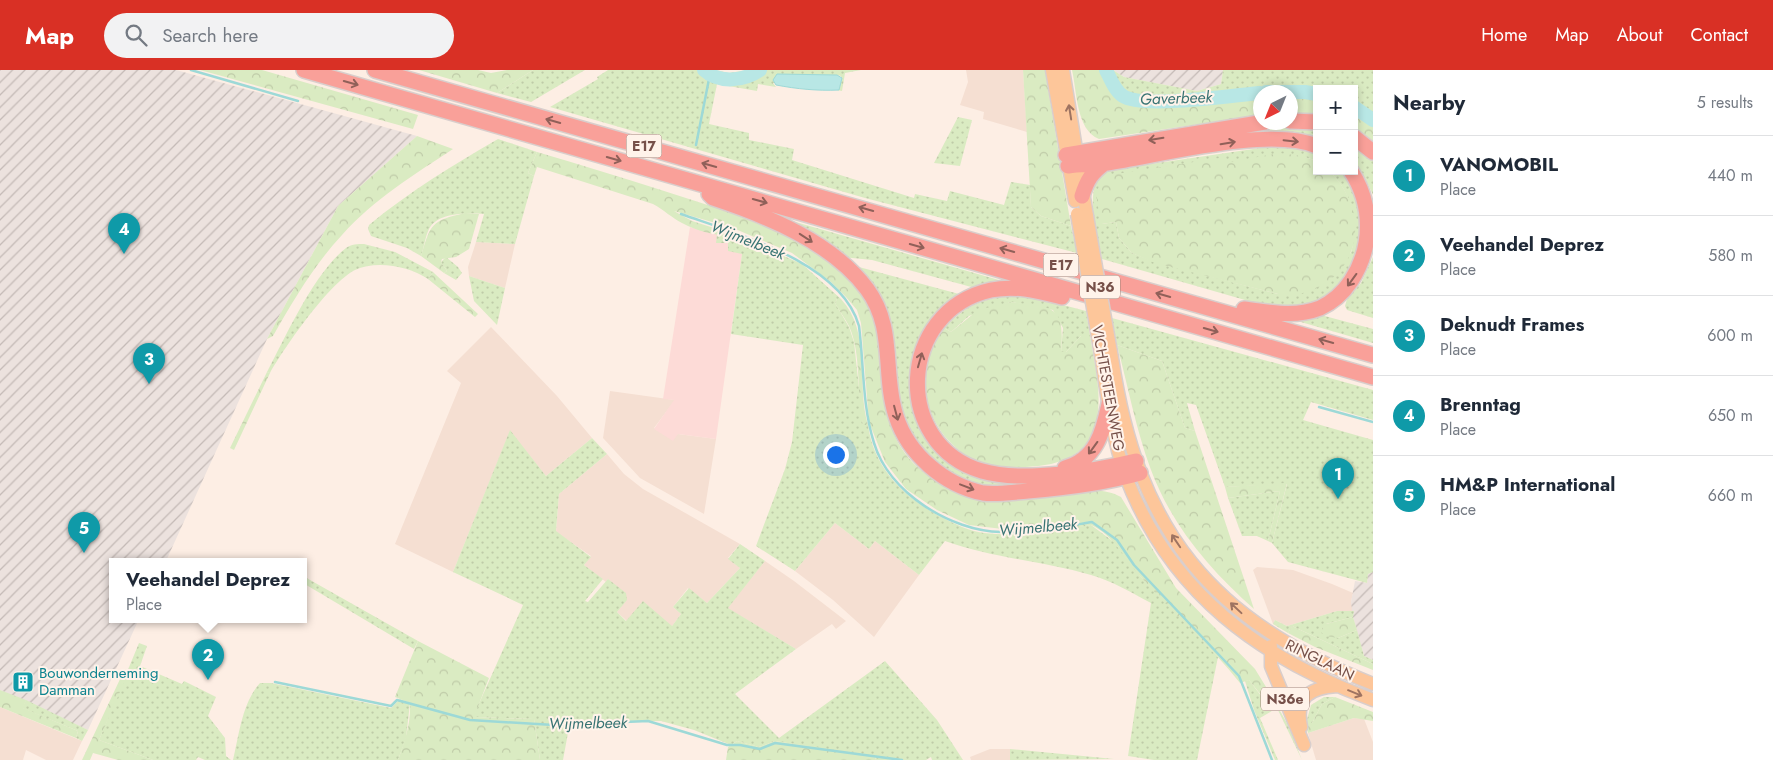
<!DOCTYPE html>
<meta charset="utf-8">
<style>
body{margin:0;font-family:Jost,sans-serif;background:#f2f2f3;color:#1f2937}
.controls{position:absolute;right:15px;top:15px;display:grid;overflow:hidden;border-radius:0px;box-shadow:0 2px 8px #0003}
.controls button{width:45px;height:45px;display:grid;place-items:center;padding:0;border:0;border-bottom:1px solid #e0e1e3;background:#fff;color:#1f2937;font:25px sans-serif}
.compass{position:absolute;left:1253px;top:15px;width:45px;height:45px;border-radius:50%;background:#fff;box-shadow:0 2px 8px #0003;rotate:223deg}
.you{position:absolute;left:835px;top:384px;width:18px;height:18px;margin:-12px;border:4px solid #fff;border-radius:50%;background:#1a73e8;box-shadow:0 0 0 8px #1a73e833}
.badge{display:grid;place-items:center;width:32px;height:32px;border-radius:50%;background:#d93025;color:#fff;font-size:16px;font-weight:700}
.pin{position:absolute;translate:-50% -41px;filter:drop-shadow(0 1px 2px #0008)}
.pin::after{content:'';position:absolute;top:26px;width:18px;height:15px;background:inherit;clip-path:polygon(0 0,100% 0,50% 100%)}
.popup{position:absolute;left:109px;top:488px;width:198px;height:65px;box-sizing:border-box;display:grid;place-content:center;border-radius:0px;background:#fff;filter:drop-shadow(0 1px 4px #0005);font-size:16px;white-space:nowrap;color:#747a83}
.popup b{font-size:19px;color:#1f2937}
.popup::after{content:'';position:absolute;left:50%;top:100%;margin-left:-10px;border:10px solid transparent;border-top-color:#fff}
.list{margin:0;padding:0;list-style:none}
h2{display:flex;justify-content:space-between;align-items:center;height:65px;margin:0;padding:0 20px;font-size:21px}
h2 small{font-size:16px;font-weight:400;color:#747a83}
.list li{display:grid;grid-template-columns:32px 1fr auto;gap:15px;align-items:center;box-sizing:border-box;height:80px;padding:0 20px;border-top:1px solid #e0e1e3}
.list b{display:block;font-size:19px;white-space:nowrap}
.list p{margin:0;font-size:16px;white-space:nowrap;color:#747a83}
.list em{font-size:16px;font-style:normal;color:#747a83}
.icon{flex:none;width:28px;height:28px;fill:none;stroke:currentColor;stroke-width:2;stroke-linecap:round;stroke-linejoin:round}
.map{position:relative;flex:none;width:1373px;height:690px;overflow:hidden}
header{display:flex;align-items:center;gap:30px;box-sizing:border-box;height:70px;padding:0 25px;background:#d93025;color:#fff}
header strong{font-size:24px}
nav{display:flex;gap:28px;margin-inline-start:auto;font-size:18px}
.search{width:350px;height:45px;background:#f2f2f3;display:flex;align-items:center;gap:12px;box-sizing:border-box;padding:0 18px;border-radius:28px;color:#747a83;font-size:19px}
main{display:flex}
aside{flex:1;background:#fff}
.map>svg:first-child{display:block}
.residential{fill:#f5dfd2}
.commercial{fill:#fddbd7}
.industrial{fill:url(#industrial-furrows)}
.grass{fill:url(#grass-dots)}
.forest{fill:url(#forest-crowns)}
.water{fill:#b8e7e5;stroke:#9dd9d7}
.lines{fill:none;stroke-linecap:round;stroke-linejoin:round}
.stream{stroke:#9dd9d7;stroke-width:2.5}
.river{stroke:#b8e7e5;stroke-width:14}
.primary-casing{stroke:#d9cecc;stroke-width:15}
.highway-casing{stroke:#d9cecc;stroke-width:18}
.primary{stroke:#fdc69a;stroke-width:12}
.highway{stroke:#f9a099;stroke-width:15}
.primary-bridge-casing{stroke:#d9cecc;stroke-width:15;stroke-linecap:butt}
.primary-bridge{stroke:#fdc69a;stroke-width:12}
.oneway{stroke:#906059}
.oneway2{stroke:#9e7361}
.labels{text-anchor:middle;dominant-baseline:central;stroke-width:4;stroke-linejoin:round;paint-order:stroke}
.shield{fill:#fff3ea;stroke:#9f8179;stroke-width:1}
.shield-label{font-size:14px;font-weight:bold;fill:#765049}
.street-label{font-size:15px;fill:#765049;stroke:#fff3ea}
.culture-label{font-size:15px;fill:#0d838f;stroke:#fff3ea;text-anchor:start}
.water-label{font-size:16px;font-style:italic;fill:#397474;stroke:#fff3ea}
</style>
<header>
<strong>Map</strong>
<div class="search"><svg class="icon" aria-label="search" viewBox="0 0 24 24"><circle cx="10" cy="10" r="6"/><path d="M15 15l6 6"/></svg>Search here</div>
<nav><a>Home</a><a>Map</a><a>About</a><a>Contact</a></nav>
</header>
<main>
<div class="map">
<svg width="1373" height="690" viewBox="0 0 1373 690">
<defs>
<pattern id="industrial-furrows" width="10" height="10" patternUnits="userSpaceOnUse" patternTransform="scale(1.25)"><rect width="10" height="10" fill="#ece2de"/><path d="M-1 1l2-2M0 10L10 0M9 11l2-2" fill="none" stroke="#c4bab6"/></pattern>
<pattern id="grass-dots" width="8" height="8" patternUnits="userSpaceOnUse" patternTransform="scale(1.25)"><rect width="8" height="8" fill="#daebc2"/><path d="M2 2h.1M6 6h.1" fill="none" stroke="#bfcba8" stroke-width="1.8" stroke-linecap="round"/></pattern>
<pattern id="forest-crowns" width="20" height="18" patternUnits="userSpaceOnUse" patternTransform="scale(1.25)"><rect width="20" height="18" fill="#daebc2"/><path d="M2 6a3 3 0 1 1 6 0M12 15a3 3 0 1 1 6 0" fill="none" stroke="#bfcba8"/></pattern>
</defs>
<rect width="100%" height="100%" fill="#fdeee4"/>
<path class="residential" d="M 966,0 L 1023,0 L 1027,62 L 983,49 L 984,42 L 960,35 L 968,12 Z
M 476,172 L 515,174 L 505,218 L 469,206 L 468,197 Z
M 491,257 L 557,326 L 592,368 L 546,406 L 510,361 L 453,502 L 395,474 L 461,313 L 447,301 Z
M 610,321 L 675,330 L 654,358 L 678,364 L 716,369 L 704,444 L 640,408 L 603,368 Z
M 607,384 L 624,404 L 643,419 L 740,474 L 728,488 L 740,498 L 707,533 L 688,518 L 673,537 L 681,544 L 672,556 L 627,551 L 617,542 L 626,530 L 608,509 L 606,512 L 584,495 L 591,486 L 556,462 L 559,424 Z
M 835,453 L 869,479 L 875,471 L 919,505 L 874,567 L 833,530 L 795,501 Z
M 765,491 L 794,511 L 846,551 L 836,559 L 832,554 L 796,579 L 727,538 Z
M 1257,497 L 1293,500 L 1332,514 L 1353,523 L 1351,532 L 1354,541 L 1337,541 L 1287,556 L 1275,550 L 1273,554 L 1253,500 Z
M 0,637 L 82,671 L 73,690 L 46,690 L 26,680 L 23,690 L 0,690 Z
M 1354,648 L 1364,649 L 1373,672 L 1373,690 L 1316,690 L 1308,663 Z
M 990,679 L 1010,679 L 1010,690 L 971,690 L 970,687 Z"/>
<path class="commercial" d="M 690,157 L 717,164 L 717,173 L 728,173 L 742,184 L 716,369 L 678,364 L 673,371 L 654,359 L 674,330 L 663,329 Z"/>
<path class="industrial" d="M 0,0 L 176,0 L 417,66 L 338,136 L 267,269 L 166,491 L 113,491 L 113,549 L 139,549 L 88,660 L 0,620 Z
M 1113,0 L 1223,0 L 1221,14 L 1197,21 L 1124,7 Z
M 1373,502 L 1373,590 L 1364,586 L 1353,547 L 1351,532 L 1355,511 L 1367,513 L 1368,504 Z"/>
<path class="grass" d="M 533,0 L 585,0 L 531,32 L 497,23 Z
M 608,0 L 715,0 L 729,3 L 748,0 L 861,0 L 845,3 L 842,21 L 836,20 L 839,20 L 841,6 L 837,5 L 773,13 L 776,17 L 758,14 L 757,21 L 717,14 L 709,54 L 749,63 L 749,70 L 794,79 L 792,90 L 914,128 L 915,124 L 947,131 L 950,121 L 1004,135 L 1011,112 L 1030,115 L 1031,137 L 1041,146 L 1071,156 L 1077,183 L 865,128 L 550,37 L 598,9 L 597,7 Z
M 1106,0 L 1113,0 L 1124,7 L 1197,21 L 1221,14 L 1223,0 L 1373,0 L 1373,50 L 1354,37 L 1354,19 L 1317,19 L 1317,24 C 1274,15 1147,43 1122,26 C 1115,21 1110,8 1106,0 Z
M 958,47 L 972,50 L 960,96 L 934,93 Z
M 1306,55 L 1317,56 L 1317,69 L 1122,79 L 1243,59 Z
M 498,69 L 537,82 L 528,103 L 534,106 L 515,174 L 476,172 L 484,144 C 468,143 438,142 429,159 C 425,167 424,178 421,186 L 407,178 L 371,166 L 368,159 L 369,155 C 410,121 453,95 498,69 Z
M 1354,73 L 1373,89 L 1373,125 L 1365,108 L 1354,95 Z
M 1281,75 L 1317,82 L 1317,91 C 1286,79 1258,88 1226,94 L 1226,88 L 1101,154 L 1116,152 L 1119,168 L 1132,183 L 1155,192 L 1278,224 L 1351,183 C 1359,152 1353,124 1329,101 L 1344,101 L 1366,141 L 1352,202 L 1322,232 L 1290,239 L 1259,234 L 1102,189 C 1098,164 1083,122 1103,101 Z
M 792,151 L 1006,212 L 975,218 L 872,190 L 842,187 L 791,153 Z
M 717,164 L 731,168 L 733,164 L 802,194 L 841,229 L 837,229 L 835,233 L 849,257 L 854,272 L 863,355 L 868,355 C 874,399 904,427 941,447 C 955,454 969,461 984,463 C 1020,467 1056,460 1091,455 L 1114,472 L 1141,507 L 1218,587 L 1197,690 L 1154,690 L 1128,686 L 1151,533 C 1132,523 1112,511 1091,505 C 1043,491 992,488 945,471 L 919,505 L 875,471 L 869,479 L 835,453 L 795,501 L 756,476 L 785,399 L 792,372 L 803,275 L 731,264 L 742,184 L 728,181 L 728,173 L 716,173 Z
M 364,174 L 395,182 L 433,202 L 428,209 C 409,196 376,190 355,200 C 329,213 284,278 270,303 L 267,302 C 286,266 314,203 346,178 C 351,174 358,174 364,174 Z
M 446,187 L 458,197 L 462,203 L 456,210 L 444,203 L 447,201 L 441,192 Z
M 1373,187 L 1373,248 L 1347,240 L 1345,236 L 1347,229 L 1361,213 Z
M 859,197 L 959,224 L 960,227 L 945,239 L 914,329 L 968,401 L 1110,400 L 1016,418 L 985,417 L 946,403 L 916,374 L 901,342 L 896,313 L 857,201 Z
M 469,206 L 505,218 L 497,255 L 474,231 Z
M 1025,225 L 1086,241 L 1090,265 L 1081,266 L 1066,282 L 1061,282 L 1063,258 L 1053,240 L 1011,232 L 969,246 L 951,262 L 944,258 C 970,231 988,227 1025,225 Z
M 1321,245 L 1373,259 L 1373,273 L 1294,250 Z
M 1112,248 L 1373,320 L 1373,350 L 1311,332 L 1303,350 L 1373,370 L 1373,502 L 1368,504 L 1367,513 L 1288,492 L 1272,473 L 1287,414 L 1225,417 L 1196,335 L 1187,333 L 1195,361 L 1185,358 L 1162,291 L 1117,275 Z
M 510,360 L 546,406 L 592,368 L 607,384 L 559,424 L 556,461 L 591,487 L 584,495 L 603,509 L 585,531 L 588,532 L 608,509 L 626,523 L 627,530 L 617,542 L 626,551 L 643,531 L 672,556 L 681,544 L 673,537 L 689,518 L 707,533 L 740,498 L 728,489 L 740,474 L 765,491 L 728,538 L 796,579 L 735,624 L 779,668 L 885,591 L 937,650 L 963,690 L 932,690 L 931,687 L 926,690 L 875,690 L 876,687 L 775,671 L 759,677 L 737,671 L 731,675 L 694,660 L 661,651 L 570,652 L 563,690 L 540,690 L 534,649 L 473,647 L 523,535 L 453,502 Z
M 1280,421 L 1268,471 L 1257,466 L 1242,466 L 1228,428 Z
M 303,506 L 418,571 L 414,579 L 303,513 Z
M 1337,541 L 1354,541 L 1353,547 L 1326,554 L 1338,568 L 1357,560 L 1364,586 L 1373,590 L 1373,594 L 1292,556 L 1288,563 L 1273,554 L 1275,550 L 1287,556 Z
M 139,573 L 147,576 L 140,596 L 182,614 L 184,611 L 216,627 L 208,646 L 225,668 L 226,686 L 231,690 L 205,690 L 198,687 L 196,690 L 153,690 L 99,670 Z
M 1249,610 L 1262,627 L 1270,629 L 1271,625 L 1288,655 L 1302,690 L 1277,638 L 1260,648 L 1278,690 L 1275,690 L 1254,640 L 1245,611 Z
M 260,613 L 271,613 L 391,638 L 400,629 L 410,633 L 406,668 L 398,690 L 233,690 C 239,665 242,633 260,613 Z
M 1324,627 L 1335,627 L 1322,634 L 1312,653 L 1306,653 L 1311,635 Z
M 26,630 L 88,660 L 82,671 L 76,668 L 78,661 L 22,638 Z
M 1010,679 L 1114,689 L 1010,690 Z"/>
<path class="forest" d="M 200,0 L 262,0 L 418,45 L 413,59 Z
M 419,0 L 478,0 L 491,3 L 507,0 L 533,0 L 497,23 Z
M 1023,0 L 1045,0 L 1071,156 L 1041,146 L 1031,137 Z
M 1072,0 L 1106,0 C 1110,8 1115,21 1123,26 C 1142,39 1234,25 1260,23 L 1260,45 L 1099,69 C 1076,60 1077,21 1072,0 Z
M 1266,22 L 1305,22 L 1317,24 L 1317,44 L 1291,43 L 1290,22 Z
M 1354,38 L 1373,50 L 1373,71 L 1354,57 Z
M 417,66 L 453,79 C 415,104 373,130 342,165 C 314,195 293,231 273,266 L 267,269 L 338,136 Z
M 537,82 C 579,94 620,107 661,120 C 724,140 842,174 871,240 C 897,298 864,360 930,407 C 971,436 1014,433 1061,425 C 1082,422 1102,416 1121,427 L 1176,518 L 1255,599 L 1271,625 L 1271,629 L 1265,630 L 1249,610 L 1240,613 C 1210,575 1173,544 1141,507 C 1125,490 1114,465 1091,455 L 1044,463 L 1043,458 L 1011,460 L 969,455 L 937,440 L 906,419 L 885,392 L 869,352 L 861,253 L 857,240 L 846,227 L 831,212 L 792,183 L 733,158 L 674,141 L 692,151 L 733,164 L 732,168 C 715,164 698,162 682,153 C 672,148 664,140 653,134 L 537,97 L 534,106 L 528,103 Z
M 1279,83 L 1302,86 L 1317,91 L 1317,101 L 1329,101 C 1367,136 1365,196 1315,219 C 1303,225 1291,224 1278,224 L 1155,193 L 1132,183 L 1119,168 L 1116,152 L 1101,154 L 1096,124 L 1103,106 L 1226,87 L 1226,93 Z
M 465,143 L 479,144 L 469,179 L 456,187 L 442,189 L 441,192 L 447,201 L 444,203 L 421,186 C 431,153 431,151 465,143 Z
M 433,202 L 435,204 L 478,244 L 475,247 L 428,209 Z
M 837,229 L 841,229 C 872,262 856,315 868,355 L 863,355 C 856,324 862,285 849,256 C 845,248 839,241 835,233 Z
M 1011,232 C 1054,238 1065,234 1061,282 L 1066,282 L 1082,265 L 1090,265 C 1094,292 1102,321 1097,348 C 1090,389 1054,397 1019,397 C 1005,398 990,398 978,392 C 948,378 928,350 925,318 C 924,297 930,274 944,258 L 951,262 L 978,240 Z
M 1117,275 L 1162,291 L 1185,358 L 1195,361 L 1254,539 C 1210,500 1172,456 1151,400 C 1136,360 1128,316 1117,275 Z
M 267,302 L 270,303 L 234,380 L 230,378 Z
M 1287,413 L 1272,473 L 1268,471 L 1280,421 L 1228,428 L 1225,417 Z
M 1353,547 L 1357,560 L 1338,568 L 1325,566 L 1320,561 L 1326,554 Z
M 1292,556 L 1373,594 L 1373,600 L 1315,577 L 1288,563 Z
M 418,571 L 489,608 L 474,647 L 534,649 L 540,690 L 398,690 C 405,671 411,653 410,633 L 395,627 Z
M 121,607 L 126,608 L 99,670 L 153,690 L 118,690 L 93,683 L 90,690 L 82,690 Z
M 0,620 L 26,630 L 23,638 L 78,661 L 76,668 L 0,637 Z
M 1335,627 L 1373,642 L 1373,651 L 1354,648 L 1308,663 L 1306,653 L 1312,653 L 1322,634 Z
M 737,671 L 759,677 L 775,671 L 876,686 L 875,690 L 726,690 L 728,677 Z"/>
<path class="water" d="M 777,4 L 837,5 L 842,8 L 839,20 C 817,21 797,19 776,15 L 773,10 Z"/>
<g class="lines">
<path class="stream" d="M 191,0 L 298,31
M 696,75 L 710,4
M 681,144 C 737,164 841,192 859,256 C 864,295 862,335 874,373 C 889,423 951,461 1001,462 C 1032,463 1062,457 1092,452 L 1117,470 L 1134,495 L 1239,606 L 1272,690
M 1319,337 L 1373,352
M 275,612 L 391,636 L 397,630 L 470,650 L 554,655 L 648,651 L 727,675 L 740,675 L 760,679 L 775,673 L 902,690"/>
<path class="river" d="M 704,0 C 719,14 744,11 760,0
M 1106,0 C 1110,8 1115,21 1123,26 C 1142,39 1234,25 1260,23
M 1266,22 L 1305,22 L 1317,24
M 1354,37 L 1373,50"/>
<g class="primary-casing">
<path id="primary" d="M 1052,0 L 1075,131
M 1063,0 L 1087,146
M 1101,285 C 1107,325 1112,368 1126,407 C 1170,523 1260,588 1373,630
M 1112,288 C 1138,462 1210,550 1373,614
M 1271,576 L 1271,596 L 1304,675
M 1301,657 C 1295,627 1309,618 1337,616"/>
</g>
<g class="highway-casing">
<path id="highway" d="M 304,0 L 1373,307
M 375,0 L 1373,285
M 1290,51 L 1317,52
M 1354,67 L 1373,82
M 1066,85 L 1265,52
M 1068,96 C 1081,94 1094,95 1107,93 C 1161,85 1268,56 1317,76
M 709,124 L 713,128 C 767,146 832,172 867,219 C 896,258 882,303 896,346 C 908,384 944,415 983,423 C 997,425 1013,422 1028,421 C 1065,418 1104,413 1140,403
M 1082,126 C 1087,110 1092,102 1105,93
M 1062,227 C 1038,221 1016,215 991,220 C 897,241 892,375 982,401 C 1023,413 1094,401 1136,391
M 1244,239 C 1270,242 1294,248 1320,238 C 1333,232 1343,223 1351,211 C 1373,177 1373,135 1351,101
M 1065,398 C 1096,390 1103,362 1109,334"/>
</g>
<use href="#primary" class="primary"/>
<use href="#highway" class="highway"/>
<g class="primary-bridge-casing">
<path id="primary-bridge" d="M 1077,144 L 1101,285
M 1087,146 L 1112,288"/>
</g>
<use href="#primary-bridge" class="primary-bridge"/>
</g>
<defs><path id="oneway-shaft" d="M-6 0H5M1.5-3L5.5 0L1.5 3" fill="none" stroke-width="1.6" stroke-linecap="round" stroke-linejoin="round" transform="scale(1.25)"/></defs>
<g class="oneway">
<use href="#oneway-shaft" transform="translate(351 13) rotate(16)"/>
<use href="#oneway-shaft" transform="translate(553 51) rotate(-164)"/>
<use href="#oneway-shaft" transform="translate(1156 69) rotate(171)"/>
<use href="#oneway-shaft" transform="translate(1291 71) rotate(6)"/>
<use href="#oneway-shaft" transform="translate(1228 73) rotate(-9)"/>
<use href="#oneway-shaft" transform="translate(614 89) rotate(16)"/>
<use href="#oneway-shaft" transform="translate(709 95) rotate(-164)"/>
<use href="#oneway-shaft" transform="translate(760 131) rotate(16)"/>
<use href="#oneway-shaft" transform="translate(866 139) rotate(-164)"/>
<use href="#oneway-shaft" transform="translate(806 168) rotate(33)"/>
<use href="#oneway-shaft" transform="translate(917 176) rotate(16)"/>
<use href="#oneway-shaft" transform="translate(1007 180) rotate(-164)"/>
<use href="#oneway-shaft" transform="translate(1352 210) rotate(126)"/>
<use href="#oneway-shaft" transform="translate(1163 225) rotate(-164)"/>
<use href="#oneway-shaft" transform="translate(1211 260) rotate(16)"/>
<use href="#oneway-shaft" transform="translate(1326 271) rotate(-164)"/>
<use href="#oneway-shaft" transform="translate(920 290) rotate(-74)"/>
<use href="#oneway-shaft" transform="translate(896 343) rotate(75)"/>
<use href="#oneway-shaft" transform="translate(1093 378) rotate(126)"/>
<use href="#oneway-shaft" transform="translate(967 417) rotate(21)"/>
</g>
<g class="oneway2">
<use href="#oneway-shaft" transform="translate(1070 42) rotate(-99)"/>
<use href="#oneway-shaft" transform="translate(1176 471) rotate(-124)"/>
<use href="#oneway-shaft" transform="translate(1236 538) rotate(-137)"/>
<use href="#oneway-shaft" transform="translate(1355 623) rotate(22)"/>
</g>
<defs>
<g id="building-square" transform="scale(1.125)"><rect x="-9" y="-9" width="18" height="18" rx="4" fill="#0f9aa8" stroke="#fff3ea"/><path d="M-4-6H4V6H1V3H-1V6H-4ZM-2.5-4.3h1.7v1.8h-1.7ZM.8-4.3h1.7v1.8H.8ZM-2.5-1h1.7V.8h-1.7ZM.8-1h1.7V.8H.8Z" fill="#fff"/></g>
</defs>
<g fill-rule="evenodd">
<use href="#building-square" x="23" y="612"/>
</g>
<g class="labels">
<g class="shield">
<rect x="626.5" y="64.5" width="35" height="23" rx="4"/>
<rect x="1043.5" y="183.5" width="35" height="23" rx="4"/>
<rect x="1080" y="205.5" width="40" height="23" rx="4"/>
<rect x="1261" y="617.5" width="48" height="23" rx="4"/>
</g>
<g class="shield-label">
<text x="644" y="76">E17</text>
<text x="1061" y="195">E17</text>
<text x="1100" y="217">N36</text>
<text x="1285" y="629">N36e</text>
</g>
<g class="street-label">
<text transform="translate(1108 318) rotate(80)">VICHTESTEENWEG</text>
<text transform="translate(1320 590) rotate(26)">RINGLAAN</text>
</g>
<g class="culture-label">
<text x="39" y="603">Bouwonderneming<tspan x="39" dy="17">Damman</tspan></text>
</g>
<g class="water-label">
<text transform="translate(1176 28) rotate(-2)">Gaverbeek</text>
<text transform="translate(748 170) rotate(22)">Wijmelbeek</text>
<text transform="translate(1038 457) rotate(-5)">Wijmelbeek</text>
<text transform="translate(588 653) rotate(-1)">Wijmelbeek</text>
</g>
</g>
</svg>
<div class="controls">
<button>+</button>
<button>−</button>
</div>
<svg class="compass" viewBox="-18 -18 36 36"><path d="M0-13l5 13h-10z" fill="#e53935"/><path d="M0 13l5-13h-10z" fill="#747a83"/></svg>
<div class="you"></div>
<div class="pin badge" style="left:1338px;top:429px;background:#0f9aa8">1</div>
<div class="pin badge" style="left:208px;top:610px;background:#0f9aa8">2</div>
<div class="popup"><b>Veehandel Deprez</b>Place</div>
<div class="pin badge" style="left:149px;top:314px;background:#0f9aa8">3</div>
<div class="pin badge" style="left:124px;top:184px;background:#0f9aa8">4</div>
<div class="pin badge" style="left:84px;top:483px;background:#0f9aa8">5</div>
</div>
<aside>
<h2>Nearby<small>5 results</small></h2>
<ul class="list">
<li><span class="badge" style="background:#0f9aa8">1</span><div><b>VANOMOBIL</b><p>Place</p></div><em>440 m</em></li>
<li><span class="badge" style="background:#0f9aa8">2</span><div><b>Veehandel Deprez</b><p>Place</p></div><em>580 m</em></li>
<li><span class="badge" style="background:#0f9aa8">3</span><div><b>Deknudt Frames</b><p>Place</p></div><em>600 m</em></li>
<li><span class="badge" style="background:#0f9aa8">4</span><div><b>Brenntag</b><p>Place</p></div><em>650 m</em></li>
<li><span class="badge" style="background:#0f9aa8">5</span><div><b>HM&amp;P International</b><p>Place</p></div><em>660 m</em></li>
</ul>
</aside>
</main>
